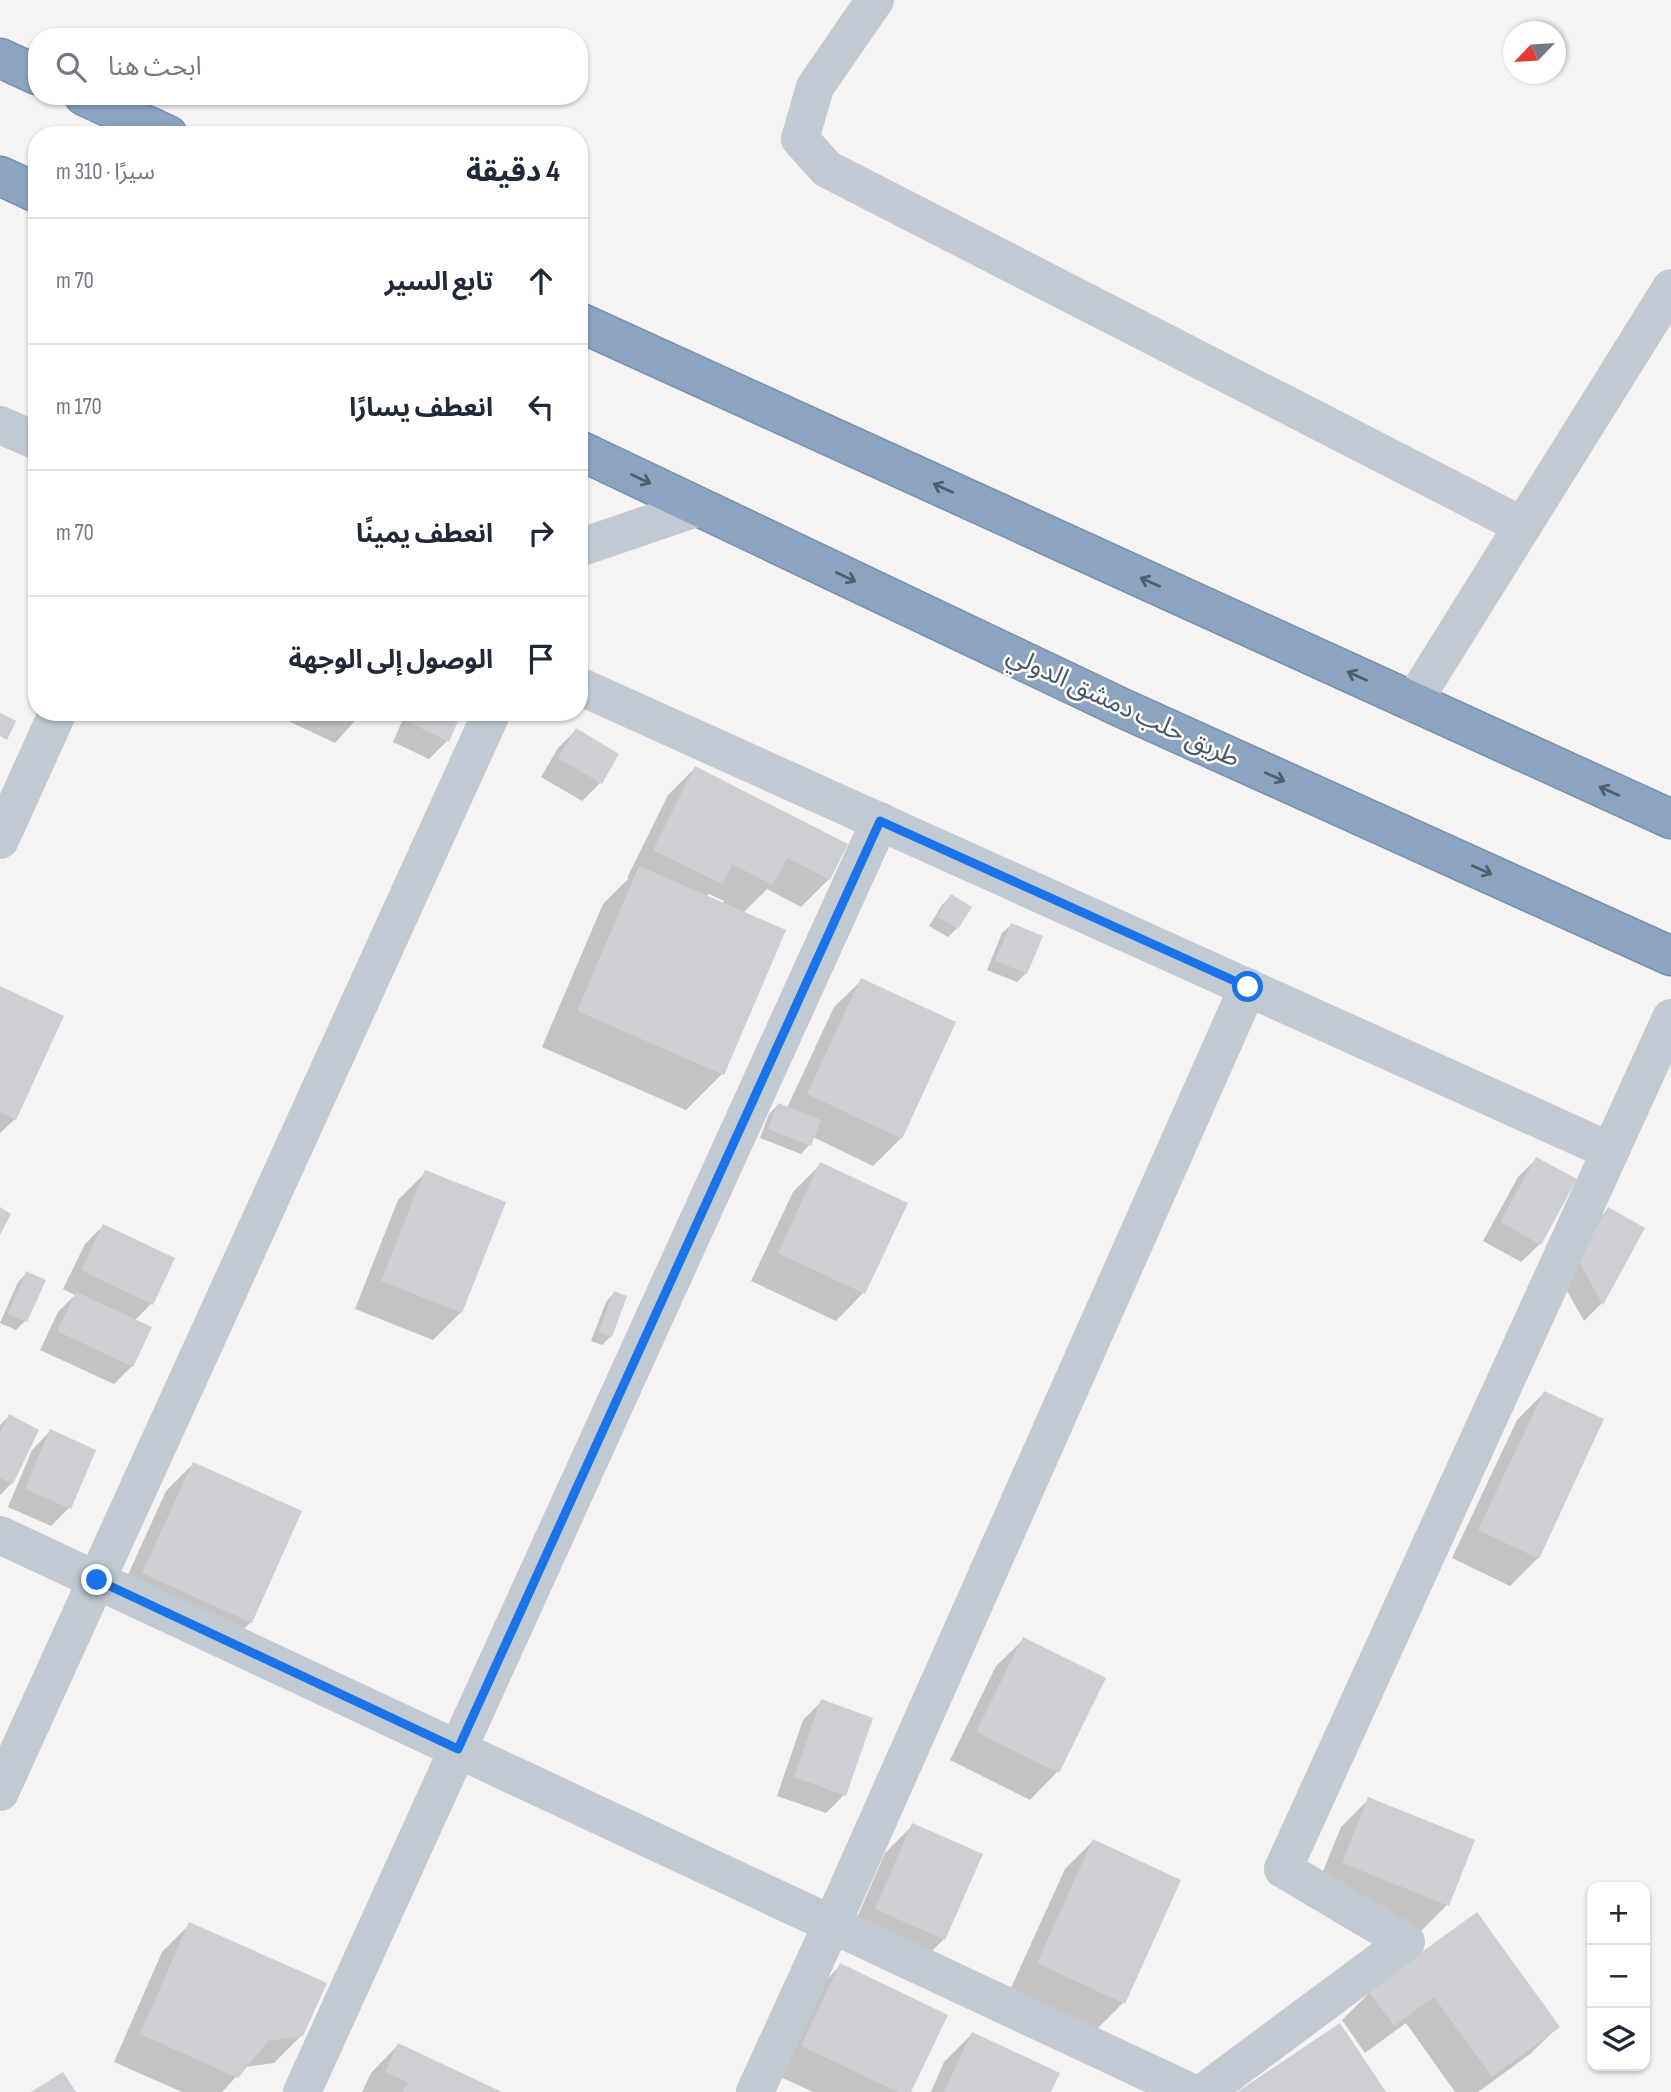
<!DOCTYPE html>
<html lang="ar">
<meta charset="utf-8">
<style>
body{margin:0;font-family:"Sofia Sans Condensed","Noto Sans Arabic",sans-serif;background:#f6f6f7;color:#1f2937;direction:rtl}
.controls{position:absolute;right:21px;bottom:21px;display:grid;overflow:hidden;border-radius:14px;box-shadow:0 2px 5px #0004}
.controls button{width:63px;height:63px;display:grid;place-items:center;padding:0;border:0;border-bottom:2px solid #e0e1e3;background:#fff;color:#1f2937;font:35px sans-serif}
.compass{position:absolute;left:1503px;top:21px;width:63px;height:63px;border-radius:50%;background:#fff;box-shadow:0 2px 5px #0004;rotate:245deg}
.stop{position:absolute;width:21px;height:21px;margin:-16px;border:5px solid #1a73e8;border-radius:50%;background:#fff}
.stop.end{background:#1a73e8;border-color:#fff;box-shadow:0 2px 7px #0008}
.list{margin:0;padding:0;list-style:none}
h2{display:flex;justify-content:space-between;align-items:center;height:91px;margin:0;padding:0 28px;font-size:30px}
h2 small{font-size:23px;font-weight:400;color:#747a83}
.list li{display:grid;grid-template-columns:46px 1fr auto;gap:21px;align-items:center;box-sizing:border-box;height:126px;padding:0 28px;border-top:2px solid #e0e1e3}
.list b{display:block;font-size:26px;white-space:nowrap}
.list em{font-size:23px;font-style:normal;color:#747a83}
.icon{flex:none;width:38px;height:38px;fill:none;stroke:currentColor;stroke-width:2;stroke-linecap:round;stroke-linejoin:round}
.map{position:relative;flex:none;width:1671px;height:2092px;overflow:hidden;direction:ltr}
.search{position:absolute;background:#fff;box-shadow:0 2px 5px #0004;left:28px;top:28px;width:560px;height:77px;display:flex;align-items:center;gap:18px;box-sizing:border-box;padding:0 24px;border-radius:28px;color:#747a83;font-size:26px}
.panel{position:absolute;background:#fff;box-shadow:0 2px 5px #0004;left:28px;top:126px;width:560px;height:595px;border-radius:28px;direction:rtl}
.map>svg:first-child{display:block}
.shadow{fill:#0003;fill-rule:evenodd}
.building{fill:#cdcfd5}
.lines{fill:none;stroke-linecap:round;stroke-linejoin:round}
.highway-casing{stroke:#7690ad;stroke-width:41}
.minor{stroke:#c1cad2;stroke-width:38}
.highway{stroke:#8ba5c1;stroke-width:38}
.oneway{stroke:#505e6b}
.route{stroke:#1a73e8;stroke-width:9}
.labels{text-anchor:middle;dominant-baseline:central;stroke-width:5;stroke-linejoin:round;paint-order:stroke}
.street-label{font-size:26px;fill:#4a5661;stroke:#fff}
</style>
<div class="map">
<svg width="1671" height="2092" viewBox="0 0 1671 2092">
<rect width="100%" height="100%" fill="#f5f3f3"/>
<path class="shadow" d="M 269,712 L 363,712 L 335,743 Z
M 406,712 L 460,712 L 447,741 L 429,759 L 393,742 Z
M 576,730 L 600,783 L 582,801 L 541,777 L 558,748 Z
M 695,768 L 829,879 L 801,907 L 767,889 L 743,913 L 722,1074 L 686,1110 L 542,1047 L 603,904 L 629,878 L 627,878 L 668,795 ZM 709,894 L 724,901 L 722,904 L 706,897 Z
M 951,896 L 969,907 L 957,928 L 948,937 L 929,926 L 942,905 Z
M 1011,925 L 1026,973 L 1017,982 L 987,970 L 1002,933 Z
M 862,980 L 901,1138 L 873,1166 L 813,1137 L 809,1145 L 801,1154 L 760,1138 L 769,1114 L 778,1105 L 787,1108 L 834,1007 Z
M 0,988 L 15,1119 L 0,1133 Z
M 1536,1159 L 1540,1244 L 1521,1262 L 1483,1241 L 1518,1177 Z
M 821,1164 L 863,1293 L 836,1321 L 751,1281 L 793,1192 Z
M 426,1172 L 461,1312 L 433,1340 L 355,1309 L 398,1200 Z
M 1608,1209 L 1643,1229 L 1601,1304 L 1584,1321 L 1561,1280 L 1589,1228 Z
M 103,1226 L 151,1304 L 134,1321 L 132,1366 L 114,1384 L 40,1350 L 58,1312 L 75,1295 L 63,1289 L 85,1244 Z
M 27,1273 L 25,1321 L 16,1330 L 0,1323 L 18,1282 Z
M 614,1293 L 611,1336 L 602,1345 L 591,1341 L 606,1302 Z
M 1544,1393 L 1538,1558 L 1510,1586 L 1452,1558 L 1517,1420 Z
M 9,1416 L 12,1483 L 0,1495 L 0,1425 Z
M 50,1431 L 69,1508 L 51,1526 L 8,1507 L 32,1450 Z
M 193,1464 L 251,1622 L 223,1649 L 116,1601 L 166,1491 Z
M 1024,1639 L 1057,1772 L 1030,1800 L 950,1760 L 996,1666 Z
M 822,1701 L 844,1795 L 826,1813 L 777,1796 L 803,1720 Z
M 1369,1799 L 1447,1905 L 1419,1933 L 1315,1891 L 1341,1827 Z
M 913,1825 L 944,1939 L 916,1967 L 849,1936 L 885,1853 Z
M 1093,1841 L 1123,2003 L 1096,2030 L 1010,1990 L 1065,1869 Z
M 1477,1915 L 1558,2027 L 1530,2054 L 1478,2092 L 1455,2092 L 1406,2023 L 1365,2053 L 1342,2020 L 1370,1992 Z
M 190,1924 L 302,2035 L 274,2063 L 245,2067 L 222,2092 L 182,2092 L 114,2062 L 162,1952 Z
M 841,1965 L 909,2092 L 813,2092 L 774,2074 L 813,1993 Z
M 972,2034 L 1049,2092 L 931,2092 L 944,2062 Z
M 398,2045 L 495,2092 L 362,2092 L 371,2073 Z"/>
<path class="building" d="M 415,712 L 462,712 L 449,742 L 410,723 Z
M 0,713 L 16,721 L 7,740 L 0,736 Z
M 576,728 L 619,754 L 602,784 L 558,758 Z
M 695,766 L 848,844 L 830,880 L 787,858 L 773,885 L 732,864 L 722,884 L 653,850 Z
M 639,866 L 786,930 L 724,1075 L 577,1011 Z
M 951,894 L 972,907 L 958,929 L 937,916 Z
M 1011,923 L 1043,936 L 1027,974 L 995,961 Z
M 861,978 L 956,1022 L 902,1139 L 807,1094 Z
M 0,986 L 64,1016 L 16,1120 L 0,1112 Z
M 778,1103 L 821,1120 L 811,1146 L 768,1129 Z
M 1536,1157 L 1577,1179 L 1541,1245 L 1500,1222 Z
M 820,1162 L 908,1203 L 865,1294 L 778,1253 Z
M 425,1170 L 506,1202 L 462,1313 L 381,1281 Z
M 0,1207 L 11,1214 L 0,1235 Z
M 1608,1207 L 1645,1228 L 1603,1305 L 1578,1260 Z
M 103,1224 L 175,1258 L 153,1305 L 81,1270 Z
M 26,1271 L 46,1280 L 27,1322 L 8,1314 Z
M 614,1291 L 627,1296 L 612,1337 L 599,1332 Z
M 76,1292 L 152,1327 L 133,1367 L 57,1331 Z
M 1544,1391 L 1604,1419 L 1539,1559 L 1478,1530 Z
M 9,1414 L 39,1430 L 13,1484 L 0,1478 L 0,1433 Z
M 50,1429 L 96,1450 L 71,1509 L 25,1489 Z
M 193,1462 L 302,1511 L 252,1623 L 142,1573 Z
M 1023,1637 L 1106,1678 L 1059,1773 L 976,1732 Z
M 821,1699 L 873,1718 L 846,1796 L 794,1777 Z
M 1368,1797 L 1475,1840 L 1449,1906 L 1342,1863 Z
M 912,1823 L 983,1854 L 945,1940 L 875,1909 Z
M 1093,1839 L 1181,1880 L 1125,2004 L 1037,1963 Z
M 1477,1912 L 1560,2027 L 1492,2077 L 1434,1997 L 1394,2026 L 1368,1991 Z
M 189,1922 L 327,1983 L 303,2036 L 268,2041 L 238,2078 L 140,2034 Z
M 840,1963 L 948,2015 L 911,2092 L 898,2092 L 801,2046 Z
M 1340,2023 L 1386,2092 L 1237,2092 Z
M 972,2032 L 1060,2073 L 1051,2092 L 944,2092 Z
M 398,2043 L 502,2092 L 403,2092 L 408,2082 L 385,2072 Z
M 63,2072 L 76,2092 L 31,2092 Z"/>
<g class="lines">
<g class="highway-casing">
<path id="highway" d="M 0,58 L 37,75
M 84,96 L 168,135
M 0,176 L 37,193
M 579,322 L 1671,819
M 579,450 L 1122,708 L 1671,956"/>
</g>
<path class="minor" d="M 875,0 L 815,87 L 800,139 L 827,169 L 1523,526
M 0,425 L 37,441
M 579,548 L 699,507
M 579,686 L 1610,1151
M 1413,702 L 1671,288
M 0,840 L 58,712
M 0,1535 L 1190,2092
M 0,1792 L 492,712
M 302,2092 L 880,821
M 755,2092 L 832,1924 L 1248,987
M 1204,2092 L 1406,1942 L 1283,1869 L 1671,1018"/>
<use href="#highway" class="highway"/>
</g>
<defs><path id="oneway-shaft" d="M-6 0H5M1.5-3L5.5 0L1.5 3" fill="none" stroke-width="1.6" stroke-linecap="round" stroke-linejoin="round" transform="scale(1.75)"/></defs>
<g class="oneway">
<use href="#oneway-shaft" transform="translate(641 479) rotate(25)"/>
<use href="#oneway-shaft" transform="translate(943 488) rotate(-156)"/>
<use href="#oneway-shaft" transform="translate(846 577) rotate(25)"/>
<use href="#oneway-shaft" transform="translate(1150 582) rotate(-156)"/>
<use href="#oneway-shaft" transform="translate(1357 676) rotate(-156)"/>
<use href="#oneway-shaft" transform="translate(1275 777) rotate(24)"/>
<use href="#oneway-shaft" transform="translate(1609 791) rotate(-156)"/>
<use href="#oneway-shaft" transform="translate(1482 870) rotate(24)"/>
</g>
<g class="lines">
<path class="route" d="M 97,1580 L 458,1749 L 880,821 L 1248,987"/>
</g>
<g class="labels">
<g class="street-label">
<text transform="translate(1123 707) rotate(25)">طريق حلب دمشق الدولي</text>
</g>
</g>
</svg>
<div class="controls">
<button>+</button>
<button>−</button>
<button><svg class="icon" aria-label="layers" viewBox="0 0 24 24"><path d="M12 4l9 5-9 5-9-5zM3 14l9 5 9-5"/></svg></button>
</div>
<svg class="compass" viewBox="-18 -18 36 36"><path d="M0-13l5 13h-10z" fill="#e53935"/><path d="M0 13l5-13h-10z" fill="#747a83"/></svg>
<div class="stop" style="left:1248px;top:987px"></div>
<div class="stop end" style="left:97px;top:1580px"></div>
<div class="search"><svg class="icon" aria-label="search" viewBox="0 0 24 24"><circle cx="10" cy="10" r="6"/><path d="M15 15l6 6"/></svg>ابحث هنا</div>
<section class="panel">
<h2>4 دقيقة<small>سيرًا · 310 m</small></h2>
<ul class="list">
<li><svg class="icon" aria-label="ahead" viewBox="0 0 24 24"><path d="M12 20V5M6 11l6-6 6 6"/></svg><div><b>تابع السير</b></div><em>70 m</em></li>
<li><svg class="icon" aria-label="left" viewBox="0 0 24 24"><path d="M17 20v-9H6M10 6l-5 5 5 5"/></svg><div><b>انعطف يسارًا</b></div><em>170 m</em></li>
<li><svg class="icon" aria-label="right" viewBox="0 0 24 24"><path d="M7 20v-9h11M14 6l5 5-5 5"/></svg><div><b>انعطف يمينًا</b></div><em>70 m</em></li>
<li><svg class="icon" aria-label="arrive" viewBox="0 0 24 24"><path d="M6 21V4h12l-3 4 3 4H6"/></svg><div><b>الوصول إلى الوجهة</b></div></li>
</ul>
</section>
</div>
